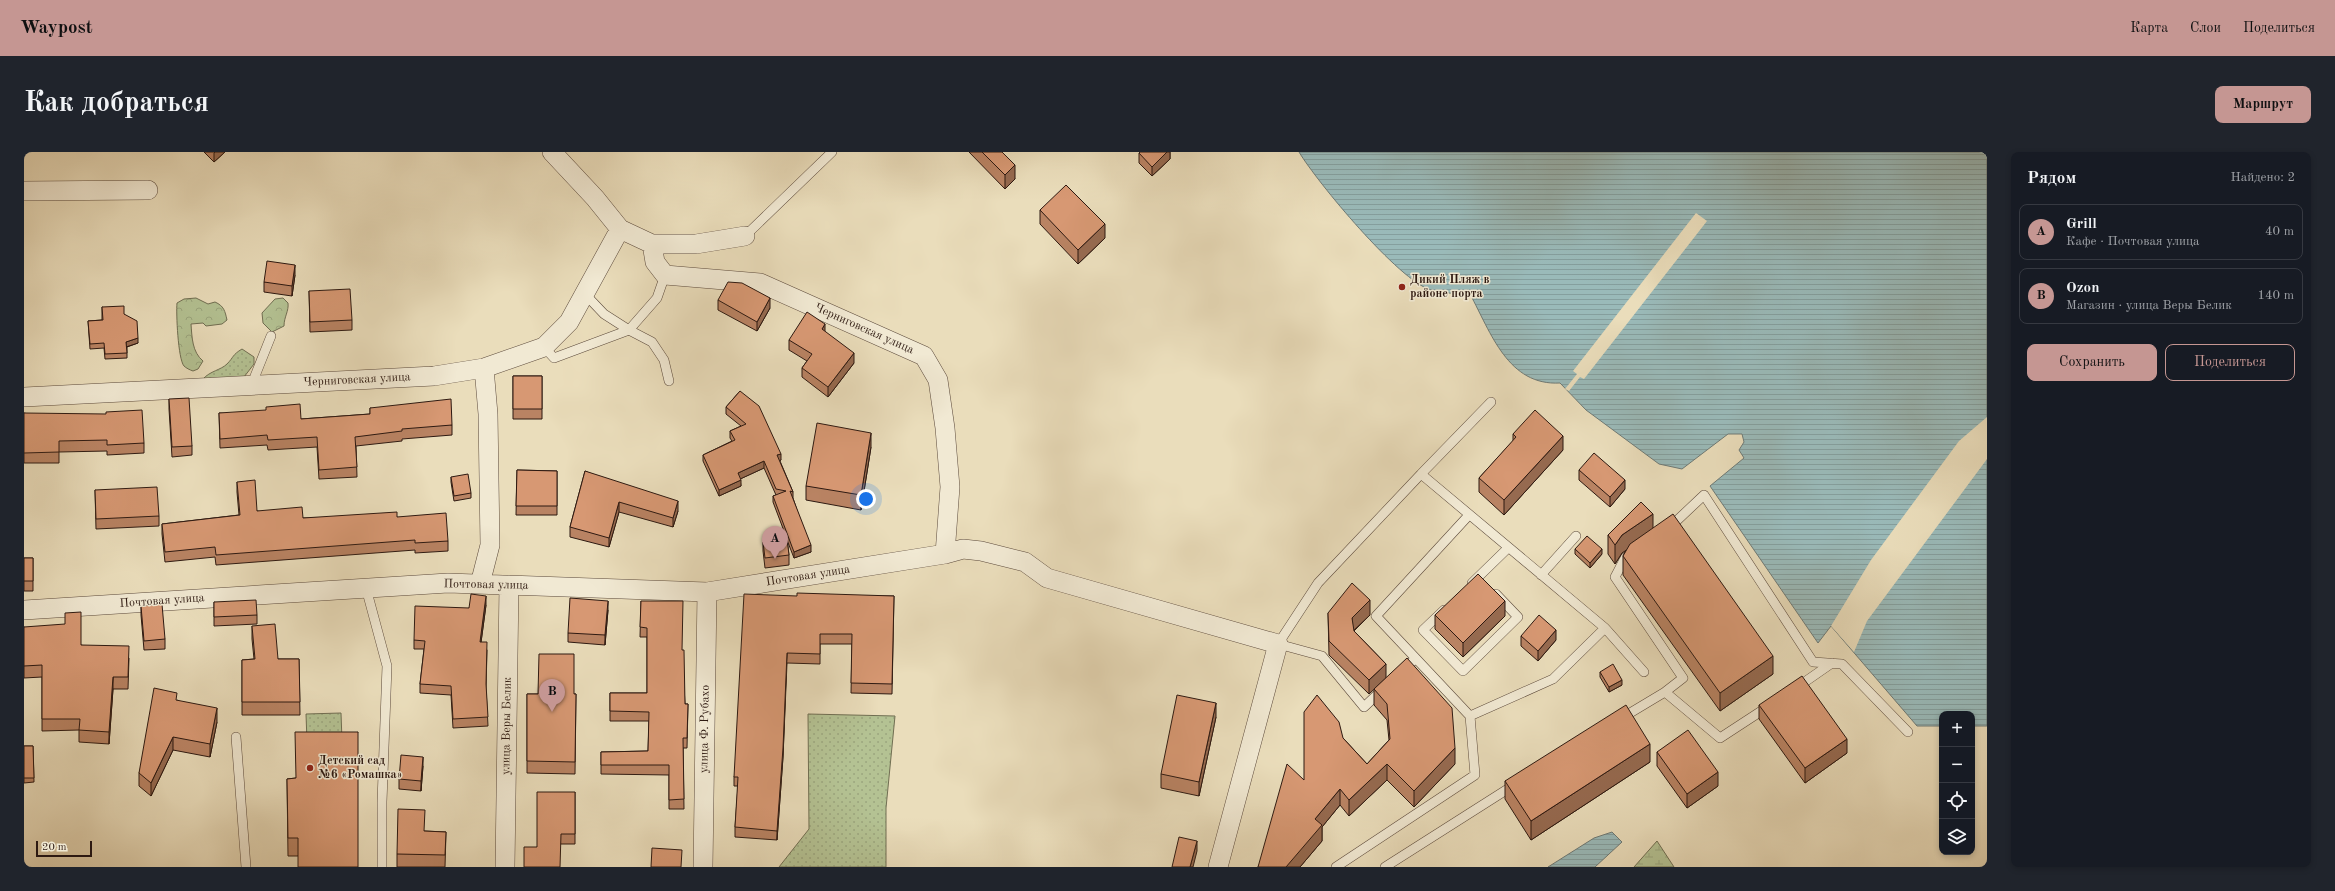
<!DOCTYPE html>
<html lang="ru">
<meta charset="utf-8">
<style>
body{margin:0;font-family:"Old Standard TT",serif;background:#20242c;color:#f1f3f6}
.controls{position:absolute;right:12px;bottom:12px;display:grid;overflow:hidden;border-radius:8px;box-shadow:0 2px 6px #0003}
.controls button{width:36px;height:36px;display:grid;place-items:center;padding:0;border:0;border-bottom:1px solid #363941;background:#171b24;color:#f1f3f6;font:20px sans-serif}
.scale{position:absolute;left:12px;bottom:10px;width:56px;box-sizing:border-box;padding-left:4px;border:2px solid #2d1911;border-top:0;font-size:11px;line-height:14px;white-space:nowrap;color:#2d1911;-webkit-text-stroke:3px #f1e9d3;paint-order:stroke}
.you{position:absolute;left:842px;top:347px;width:14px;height:14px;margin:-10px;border:3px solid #fff;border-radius:50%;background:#1a73e8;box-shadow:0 0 0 6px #1a73e833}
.badge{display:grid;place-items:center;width:26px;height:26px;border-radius:50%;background:#c59692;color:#111;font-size:13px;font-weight:700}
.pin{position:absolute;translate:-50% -33px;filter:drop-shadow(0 1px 2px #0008)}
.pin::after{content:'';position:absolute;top:21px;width:14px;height:12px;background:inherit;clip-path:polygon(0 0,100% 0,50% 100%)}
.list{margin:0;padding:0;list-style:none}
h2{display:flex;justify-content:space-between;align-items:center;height:52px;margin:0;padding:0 16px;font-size:17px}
h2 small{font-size:13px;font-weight:400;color:#9ea1a6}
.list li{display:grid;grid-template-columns:26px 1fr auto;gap:12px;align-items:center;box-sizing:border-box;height:56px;margin:0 8px 8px;padding:0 8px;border:1px solid #363941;border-radius:8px}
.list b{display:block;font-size:15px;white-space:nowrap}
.list p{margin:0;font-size:13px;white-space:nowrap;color:#9ea1a6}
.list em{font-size:13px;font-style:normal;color:#9ea1a6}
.actions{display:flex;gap:8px;padding:12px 16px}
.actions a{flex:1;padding:9px 0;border:1px solid #c59692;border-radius:8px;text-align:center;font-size:14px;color:#c59692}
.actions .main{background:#c59692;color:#111}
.icon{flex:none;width:22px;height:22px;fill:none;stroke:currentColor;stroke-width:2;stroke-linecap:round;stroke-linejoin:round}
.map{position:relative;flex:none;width:1963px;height:715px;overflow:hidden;border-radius:8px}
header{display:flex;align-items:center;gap:24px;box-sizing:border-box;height:56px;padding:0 20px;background:#c59692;color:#111}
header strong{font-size:19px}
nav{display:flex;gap:22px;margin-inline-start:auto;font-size:14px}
.intro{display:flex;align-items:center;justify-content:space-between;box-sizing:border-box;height:96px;padding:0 24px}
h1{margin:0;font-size:28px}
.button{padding:10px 18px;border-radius:8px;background:#c59692;color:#111;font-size:14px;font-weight:700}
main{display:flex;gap:24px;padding:0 24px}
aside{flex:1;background:#171b24;border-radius:8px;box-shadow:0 2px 6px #0003}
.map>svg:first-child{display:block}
.grass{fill:url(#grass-dots);stroke:#706e52}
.forest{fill:url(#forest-crowns);stroke:#706e52}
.wetland{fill:url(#wetland-marsh);stroke:#706e52}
.water{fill:url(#water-rules);stroke:#6e7a76}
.pier{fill:#eaddbb}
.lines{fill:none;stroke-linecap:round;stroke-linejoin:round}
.lane-casing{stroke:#5c4a3c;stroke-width:10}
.street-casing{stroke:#5c4a3c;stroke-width:20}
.lane{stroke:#f1e9d3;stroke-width:9}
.street{stroke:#f1e9d3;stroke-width:19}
.wall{fill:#b98363;stroke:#2d1911}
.shaded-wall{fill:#966a50;stroke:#2d1911}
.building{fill:#d79873;stroke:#2d1911}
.poi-dot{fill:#8f2418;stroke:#f1e9d3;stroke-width:1.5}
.labels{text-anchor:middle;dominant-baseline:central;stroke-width:3;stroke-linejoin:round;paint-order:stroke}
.poi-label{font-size:12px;font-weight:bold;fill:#2d1911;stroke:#f1e9d3;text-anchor:start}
.street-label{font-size:12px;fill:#2d1911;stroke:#f1e9d3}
</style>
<header>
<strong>Waypost</strong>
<nav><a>Карта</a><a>Слои</a><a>Поделиться</a></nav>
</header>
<div class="intro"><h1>Как добраться</h1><a class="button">Маршрут</a></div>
<main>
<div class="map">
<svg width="1963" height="715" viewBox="0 0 1963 715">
<defs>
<pattern id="grass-dots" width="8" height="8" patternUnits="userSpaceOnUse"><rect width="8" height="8" fill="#b4c293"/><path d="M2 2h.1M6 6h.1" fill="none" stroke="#9ba67e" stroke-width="1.8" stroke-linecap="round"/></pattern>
<pattern id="forest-crowns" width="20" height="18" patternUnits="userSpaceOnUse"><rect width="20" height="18" fill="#b4c293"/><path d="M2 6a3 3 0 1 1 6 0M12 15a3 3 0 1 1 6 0" fill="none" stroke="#9ba67e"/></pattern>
<pattern id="wetland-marsh" width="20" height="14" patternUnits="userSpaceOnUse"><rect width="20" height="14" fill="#b4c293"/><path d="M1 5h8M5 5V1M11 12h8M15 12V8" fill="none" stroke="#9ba67e"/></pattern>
<pattern id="water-rules" width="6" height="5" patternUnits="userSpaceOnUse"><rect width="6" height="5" fill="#9abab9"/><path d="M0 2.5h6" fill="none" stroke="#859f9e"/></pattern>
</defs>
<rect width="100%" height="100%" fill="#eaddbb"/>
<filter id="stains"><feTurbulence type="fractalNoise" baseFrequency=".005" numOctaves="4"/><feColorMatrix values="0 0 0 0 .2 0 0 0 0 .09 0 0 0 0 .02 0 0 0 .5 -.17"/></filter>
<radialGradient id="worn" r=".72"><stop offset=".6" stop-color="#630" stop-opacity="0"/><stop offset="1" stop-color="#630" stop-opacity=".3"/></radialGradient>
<path class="grass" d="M 218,197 L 230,205 L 230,212 L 220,225 L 179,227 C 186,219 197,218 203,212 C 210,205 208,203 218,197 Z
M 317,561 L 318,589 L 283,590 L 282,562 Z
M 784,562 L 871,564 L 862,656 L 862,715 L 755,715 L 785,677 Z"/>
<path class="forest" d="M 172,146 L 184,152 L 191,150 C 200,154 201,159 203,168 L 198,172 L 182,174 L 179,171 L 167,172 C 168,185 168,200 179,209 L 174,217 L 169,219 C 166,218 162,216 160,214 C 154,207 152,161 153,151 L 160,147 Z
M 259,146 L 264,151 C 265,159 260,165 260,174 L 248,180 L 239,171 L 238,161 L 251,147 Z"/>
<path class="wetland" d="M 1633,689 L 1650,715 L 1610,715 Z"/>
<path class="water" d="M 1275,0 L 1963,0 L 1963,574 L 1948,574 L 1948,562 L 1918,562 L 1918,574 L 1893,574 L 1807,474 L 1794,491 L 1686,334 L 1720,306 L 1715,298 L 1720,290 L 1718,282 L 1704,282 L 1658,317 L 1635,312 L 1562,258 L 1536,231 C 1484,234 1467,181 1446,142 C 1433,141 1419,142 1407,138 C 1375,129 1293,30 1275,0 Z
M 1588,680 L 1598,690 L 1571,715 L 1524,715 L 1570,686 Z"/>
<path class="pier" d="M 1672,61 L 1683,69 L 1560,227 L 1556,225 L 1545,239 L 1541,237 L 1553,222 L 1549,219 Z
M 1963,265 L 1963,307 L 1843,469 L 1830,500 L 1807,474 L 1847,408 L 1935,289 Z"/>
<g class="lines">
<g class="lane-casing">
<path id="lane" d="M 721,84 L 808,0
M 560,141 L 580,162 L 605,178 L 628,190 L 640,208 L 645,229
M 520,195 L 530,206 L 605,178 L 633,146 L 641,123
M 229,234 L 231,224 L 247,184
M 1397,322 L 1467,250
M 1445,363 L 1352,464 L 1446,564
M 1645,376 L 1680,343 L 1789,510 L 1818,512 L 1884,580
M 1607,402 L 1601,406 L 1591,425 L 1659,526 L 1641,540
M 1517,423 L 1552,384
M 1448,431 L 1484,396
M 342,436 L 363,514 L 358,650 L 358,715
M 1420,458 L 1399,478 L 1439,519 L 1494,465 L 1472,442
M 1379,518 L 1391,507
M 1772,536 L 1808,511
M 1359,537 L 1340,555 L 1298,504 L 1254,492 L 1294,431 L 1397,322 L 1581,476 L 1620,520
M 1596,567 L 1641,540 L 1696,586 L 1745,554
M 212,585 L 222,715
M 1312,715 L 1451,623 L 1446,564 L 1529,527 L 1581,476
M 1361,715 L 1490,633"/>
</g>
<g class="street-casing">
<path id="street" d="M 528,0 L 571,46 L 596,77 L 628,92 L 672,92 L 721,84
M 0,39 L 124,38
M 628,92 L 631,110 L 641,123 L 736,131 L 900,204 L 914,228 L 921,276 L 926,335 L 921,402
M 0,245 L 410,224 L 460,216 L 520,195 L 545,170 L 596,77
M 456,432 L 466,393 L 464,262 L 460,216
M 0,458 L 424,431 L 683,440 L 921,402 L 939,397 L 957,399 L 1001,410 L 1023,426 L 1254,492 L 1194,715
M 481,715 L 485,433
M 679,715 L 683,440"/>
</g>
<use href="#lane" class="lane"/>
<use href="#street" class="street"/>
</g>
<path class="wall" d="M 180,0 L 201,0 L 190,10 Z
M 945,0 L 978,0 L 991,27 L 981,37 Z
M 1146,0 L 1146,7 L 1128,24 L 1115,11 L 1115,1 Z
M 1016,58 L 1081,86 L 1054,112 L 1016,72 Z
M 271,123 L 268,144 L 240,140 L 240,130 Z
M 285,139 L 328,168 L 328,178 L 286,180 Z
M 694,148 L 746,156 L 733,179 L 694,158 Z
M 78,155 L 100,162 L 114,191 L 103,195 L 103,206 L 81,207 L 80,196 L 66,197 L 64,169 L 78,168 Z
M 801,180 L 830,211 L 804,245 L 778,225 L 778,216 L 783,209 L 765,198 L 765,188 Z
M 489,224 L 518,224 L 518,267 L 489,267 Z
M 716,239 L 757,308 L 756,309 L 769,340 L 769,346 L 787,400 L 770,406 L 763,388 L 765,403 L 765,413 L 741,416 L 739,399 L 739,390 L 763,387 L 749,350 L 749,344 L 752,343 L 740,316 L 716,327 L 717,334 L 695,344 L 679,309 L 679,303 L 708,289 L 706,286 L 706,279 L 717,274 L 702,262 L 702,255 Z
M 145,247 L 168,294 L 168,303 L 148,305 L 145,257 Z
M 346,256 L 428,273 L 428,283 L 378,287 L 378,289 L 332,294 L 333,325 L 295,327 L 293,295 L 244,298 L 243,293 L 196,296 L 195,261 L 277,267 L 346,262 Z
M 0,261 L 120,291 L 120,301 L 83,303 L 83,299 L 35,300 L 35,311 L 0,311 Z
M 1489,282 L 1539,298 L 1480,363 L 1455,340 L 1455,326 L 1489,289 Z
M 847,295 L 837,358 L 782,348 L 782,334 Z
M 493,318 L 533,319 L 533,363 L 492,363 Z
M 1555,318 L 1601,337 L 1586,355 L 1555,328 Z
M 561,319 L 654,359 L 649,375 L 595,360 L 585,395 L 546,385 L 546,375 Z
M 427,325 L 447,341 L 447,346 L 430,349 L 427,330 Z
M 213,330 L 233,359 L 279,366 L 373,365 L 424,389 L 424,399 L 391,401 L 391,398 L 192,413 L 191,405 L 141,410 L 138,382 L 138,372 L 215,363 L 213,340 Z
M 71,338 L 135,364 L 135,374 L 72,377 Z
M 1629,376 L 1749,522 L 1696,559 L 1599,423 L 1599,404 L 1602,398 L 1598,401 L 1591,412 L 1584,402 L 1584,383 Z
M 1551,397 L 1578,402 L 1566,416 L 1551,402 Z
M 0,406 L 9,406 L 9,439 L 0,439 Z
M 773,444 L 870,444 L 868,542 L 827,541 L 828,492 L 796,492 L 796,512 L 763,511 L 759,605 L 753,688 L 711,685 L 711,675 L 714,634 L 710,634 L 710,625 Z
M 617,449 L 658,498 L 661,552 L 664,552 L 663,596 L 659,596 L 660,657 L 645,657 L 645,623 L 577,622 L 577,600 L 624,599 L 625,569 L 586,569 L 586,541 L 623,541 L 623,485 L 616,485 Z
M 190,450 L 233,463 L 233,472 L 190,474 Z
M 462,453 L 457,490 L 463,498 L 462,536 L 464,574 L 429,576 L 427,543 L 396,541 L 396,532 L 400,497 L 390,497 L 390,488 L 445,456 Z
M 117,454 L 141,487 L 141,497 L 120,498 L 117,463 Z
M 584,458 L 581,493 L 544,490 L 544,481 Z
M 1304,461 L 1346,463 L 1330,479 L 1362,512 L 1345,542 L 1305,503 Z
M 1411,463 L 1481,464 L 1439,505 L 1411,477 Z
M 228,474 L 254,507 L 275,507 L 276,563 L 218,563 L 218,508 L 230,507 L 228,487 Z
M 0,475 L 57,493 L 105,506 L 104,537 L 89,537 L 85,592 L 55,590 L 55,578 L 18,579 L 18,525 L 0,526 Z
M 1497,484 L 1532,488 L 1514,509 L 1497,494 Z
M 1576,520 L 1598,533 L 1585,540 L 1576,525 Z
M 1350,537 L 1431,612 L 1390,655 L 1363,628 L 1325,664 L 1316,653 L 1298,675 L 1298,689 L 1276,715 L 1234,715 L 1280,628 L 1319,586 L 1343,612 L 1365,588 L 1363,568 L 1350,553 Z
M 503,542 L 552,542 L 551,622 L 503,621 Z
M 153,548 L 193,570 L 186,605 L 149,598 L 127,644 L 115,634 L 115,621 Z
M 1735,553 L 1823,601 L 1781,631 L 1735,567 Z
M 1192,565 L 1175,644 L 1137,636 L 1137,622 Z
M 334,580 L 274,704 L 264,704 L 263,627 L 272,626 Z
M 0,594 L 9,594 L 10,630 L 0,631 Z
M 1633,600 L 1694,634 L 1663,656 L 1633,614 Z
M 1626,610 L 1507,688 L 1481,647 L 1481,629 Z
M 399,614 L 397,639 L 375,637 L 375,627 Z
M 551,640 L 551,692 L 537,692 L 513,695 Z
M 400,679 L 422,680 L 421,715 L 373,715 L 373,702 Z"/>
<path class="shaded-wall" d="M 191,0 L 201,0 L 190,10 L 190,1 Z
M 1143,0 L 1146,0 L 1146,7 L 1128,24 L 1128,15 Z
M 991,13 L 991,27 L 981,37 L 981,23 Z
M 1081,72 L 1081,86 L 1054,112 L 1054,98 Z
M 271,113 L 271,123 L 268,144 L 268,134 Z
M 746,146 L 746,156 L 733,179 L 733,170 Z
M 801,172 L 801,182 L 798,177 Z
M 114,186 L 114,191 L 102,195 L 102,190 Z
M 830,201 L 830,211 L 804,245 L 804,235 Z
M 847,281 L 847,295 L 837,358 L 837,343 Z
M 1539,284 L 1539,298 L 1480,363 L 1480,348 Z
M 757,302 L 757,308 L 753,310 L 753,303 Z
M 740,309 L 740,316 L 714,328 L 714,321 Z
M 717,328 L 717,334 L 695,344 L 695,338 Z
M 1601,328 L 1601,337 L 1586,355 L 1586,345 Z
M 654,349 L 654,359 L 649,375 L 649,366 Z
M 595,350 L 595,360 L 585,395 L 585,386 Z
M 1629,362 L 1629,380 L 1598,401 L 1591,412 L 1591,393 L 1598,383 Z
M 787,393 L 787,400 L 770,406 L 770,400 Z
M 1578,397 L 1578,402 L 1566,416 L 1566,411 Z
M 462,444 L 462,453 L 456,498 L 456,490 Z
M 1346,448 L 1346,463 L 1328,480 L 1328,466 Z
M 584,449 L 584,458 L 581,493 L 581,483 Z
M 1481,449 L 1481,464 L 1439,505 L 1439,491 Z
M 1532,478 L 1532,488 L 1514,509 L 1514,499 Z
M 763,501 L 759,605 L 753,688 L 753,679 Z
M 1749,504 L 1749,522 L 1696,559 L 1696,541 Z
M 1362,512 L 1362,526 L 1345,542 L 1345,528 Z
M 89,525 L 89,537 L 85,592 L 85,580 Z
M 1598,528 L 1598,533 L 1585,540 L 1585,535 Z
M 1192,551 L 1192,565 L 1175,644 L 1175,630 Z
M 193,556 L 193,570 L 186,605 L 186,592 Z
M 149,585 L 149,598 L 127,644 L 127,631 Z
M 1823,587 L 1823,601 L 1781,631 L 1781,616 Z
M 1626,592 L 1626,610 L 1507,688 L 1507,669 Z
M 1431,596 L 1431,612 L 1390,655 L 1390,639 Z
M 399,605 L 399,614 L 397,639 L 397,629 Z
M 1363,612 L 1363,628 L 1325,664 L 1325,648 Z
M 1694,620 L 1694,634 L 1663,656 L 1663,642 Z
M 1316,637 L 1316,653 L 1298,675 L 1298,689 L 1276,715 L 1262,715 L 1291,667 Z
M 1173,689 L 1173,699 L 1169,715 L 1166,715 Z"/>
<path class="building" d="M 958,0 L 978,0 L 991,13 L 981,23 Z
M 1116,0 L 1143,0 L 1128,15 L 1115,1 Z
M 1042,33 L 1081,72 L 1054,98 L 1016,58 Z
M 243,109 L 271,113 L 268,134 L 240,130 Z
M 704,130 L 718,131 L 746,146 L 733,170 L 694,148 Z
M 326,137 L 328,168 L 286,170 L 285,139 Z
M 100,154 L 100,162 L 113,169 L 114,186 L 102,190 L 103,201 L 81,202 L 80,191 L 66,192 L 64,169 L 79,168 L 78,155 Z
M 783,160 L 801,172 L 798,177 L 830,201 L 804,235 L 778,216 L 788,202 L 765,188 Z
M 489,224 L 518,224 L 518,257 L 489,257 Z
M 716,239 L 735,254 L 757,302 L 753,303 L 769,340 L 766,339 L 787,393 L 770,400 L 749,344 L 762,339 L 752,337 L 740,309 L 714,321 L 717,328 L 695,338 L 679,303 L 711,288 L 706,279 L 722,272 L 702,255 Z
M 165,246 L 168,294 L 148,295 L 145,247 Z
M 427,247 L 428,273 L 378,277 L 378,279 L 331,285 L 333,315 L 295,318 L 293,285 L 244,288 L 243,283 L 196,287 L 195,261 L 242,258 L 242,255 L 276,252 L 277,267 L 346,262 L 346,256 Z
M 118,258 L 120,291 L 83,293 L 83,288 L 35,289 L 35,300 L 0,301 L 0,261 L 82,262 L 82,260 Z
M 1511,258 L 1539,284 L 1480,348 L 1455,326 L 1492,285 L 1489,282 Z
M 793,271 L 847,281 L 837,343 L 782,334 Z
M 1570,301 L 1601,328 L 1586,345 L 1555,318 Z
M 493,318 L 533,319 L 533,354 L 492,354 Z
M 561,319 L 654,349 L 649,366 L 595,350 L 585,386 L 546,375 Z
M 444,322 L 447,341 L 430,344 L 427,325 Z
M 231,328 L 233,359 L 278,355 L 279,366 L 373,360 L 373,365 L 422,361 L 424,389 L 391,391 L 391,388 L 192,403 L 191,395 L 141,400 L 138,372 L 216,363 L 213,330 Z
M 133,335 L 135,364 L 72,367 L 71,338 Z
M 1617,350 L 1629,362 L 1598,383 L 1591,393 L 1584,383 Z
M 1649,362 L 1749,504 L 1696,541 L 1599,404 L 1606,392 Z
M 1563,384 L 1578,397 L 1566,411 L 1551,397 Z
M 763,387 L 765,403 L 741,406 L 739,390 Z
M 0,406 L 9,406 L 9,429 L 0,429 Z
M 1454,422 L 1481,449 L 1439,491 L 1411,463 Z
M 1328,431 L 1346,448 L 1328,466 L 1330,479 L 1362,512 L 1345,528 L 1305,489 L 1304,461 Z
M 773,441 L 870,444 L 868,532 L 827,531 L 828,482 L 796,482 L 796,502 L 763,501 L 759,596 L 753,679 L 711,675 L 714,625 L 710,625 L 720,442 L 773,444 Z
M 447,442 L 462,444 L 456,490 L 463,490 L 462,532 L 464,565 L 429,567 L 427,534 L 396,532 L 401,489 L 390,488 L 391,454 L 445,456 Z
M 546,446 L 584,449 L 581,483 L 544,481 Z
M 232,448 L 233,463 L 190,465 L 190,450 Z
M 617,449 L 659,449 L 658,498 L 660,498 L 661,552 L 664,552 L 663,586 L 659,586 L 660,647 L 645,648 L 645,613 L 577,613 L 577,600 L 624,599 L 625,560 L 586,559 L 586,541 L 623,541 L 623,476 L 616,475 Z
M 138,452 L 141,487 L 120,489 L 117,454 Z
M 57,460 L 57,493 L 105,494 L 104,525 L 89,525 L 85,580 L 55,578 L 56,567 L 18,567 L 18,513 L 0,514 L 0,475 L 41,472 L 41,461 Z
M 1515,463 L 1532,478 L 1514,499 L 1497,484 Z
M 251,472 L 254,507 L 275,507 L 276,550 L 218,550 L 218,508 L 231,507 L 228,474 Z
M 515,502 L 550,502 L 550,542 L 552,542 L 551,610 L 503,609 L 503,542 L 514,542 Z
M 1383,506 L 1428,556 L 1431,596 L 1390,639 L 1363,612 L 1325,648 L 1316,637 L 1291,667 L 1298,673 L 1262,715 L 1234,715 L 1263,612 L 1280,628 L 1280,560 L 1293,543 L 1315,570 L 1319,586 L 1343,612 L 1366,587 L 1363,552 L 1350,537 Z
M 1589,512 L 1598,528 L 1585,535 L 1576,520 Z
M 1778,524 L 1823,587 L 1781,616 L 1735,553 Z
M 130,536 L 153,541 L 152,548 L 193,556 L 186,592 L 149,585 L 127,631 L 115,621 Z
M 1153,543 L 1192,551 L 1175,630 L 1137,622 Z
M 1602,553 L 1626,592 L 1507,669 L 1481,629 Z
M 1664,578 L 1694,620 L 1663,642 L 1633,600 Z
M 271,580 L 334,580 L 334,715 L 274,715 L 274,686 L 264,686 L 263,627 L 272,626 Z
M 0,594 L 9,594 L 10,626 L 0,626 Z
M 377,603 L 399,605 L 397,629 L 375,627 Z
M 513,640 L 551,640 L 551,682 L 537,682 L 536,715 L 500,715 L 500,695 L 513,695 Z
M 374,657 L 401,658 L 400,679 L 422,680 L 421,703 L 373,702 Z
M 1155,685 L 1173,689 L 1166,715 L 1148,715 Z
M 628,696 L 658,698 L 657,715 L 627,715 Z"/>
<g class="poi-dot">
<circle cx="1378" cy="135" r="4"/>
<circle cx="286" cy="616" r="4"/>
</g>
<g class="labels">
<g class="poi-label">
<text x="1386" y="128">Дикий Пляж в<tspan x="1386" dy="14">районе порта</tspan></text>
<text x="294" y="609">Детский сад<tspan x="294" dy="14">№6 «Ромашка»</tspan></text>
</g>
<g class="street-label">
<text transform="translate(840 177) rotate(24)">Черниговская улица</text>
<text transform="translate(333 228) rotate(-3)">Черниговская улица</text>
<text transform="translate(784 424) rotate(-9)">Почтовая улица</text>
<text transform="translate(462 433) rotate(1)">Почтовая улица</text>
<text transform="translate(138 449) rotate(-4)">Почтовая улица</text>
<text transform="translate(483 574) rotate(-89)">улица Веры Белик</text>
<text transform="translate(681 577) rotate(-89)">улица Ф. Рубахо</text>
</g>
</g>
<rect width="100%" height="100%" filter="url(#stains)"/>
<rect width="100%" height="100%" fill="url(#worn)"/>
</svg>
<div class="controls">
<button>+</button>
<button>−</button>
<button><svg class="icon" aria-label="locate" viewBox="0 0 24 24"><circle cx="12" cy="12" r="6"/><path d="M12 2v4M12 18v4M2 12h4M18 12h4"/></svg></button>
<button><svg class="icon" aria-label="layers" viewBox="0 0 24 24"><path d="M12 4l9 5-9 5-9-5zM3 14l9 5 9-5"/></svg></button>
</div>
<div class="scale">20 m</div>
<div class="you"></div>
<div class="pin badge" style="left:751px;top:407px">A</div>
<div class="pin badge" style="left:528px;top:560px">B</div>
</div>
<aside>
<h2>Рядом<small>Найдено: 2</small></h2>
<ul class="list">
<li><span class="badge">A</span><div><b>Grill</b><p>Кафе · Почтовая улица</p></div><em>40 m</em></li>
<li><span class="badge">B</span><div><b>Ozon</b><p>Магазин · улица Веры Белик</p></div><em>140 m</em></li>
</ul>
<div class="actions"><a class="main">Сохранить</a><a>Поделиться</a></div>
</aside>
</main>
